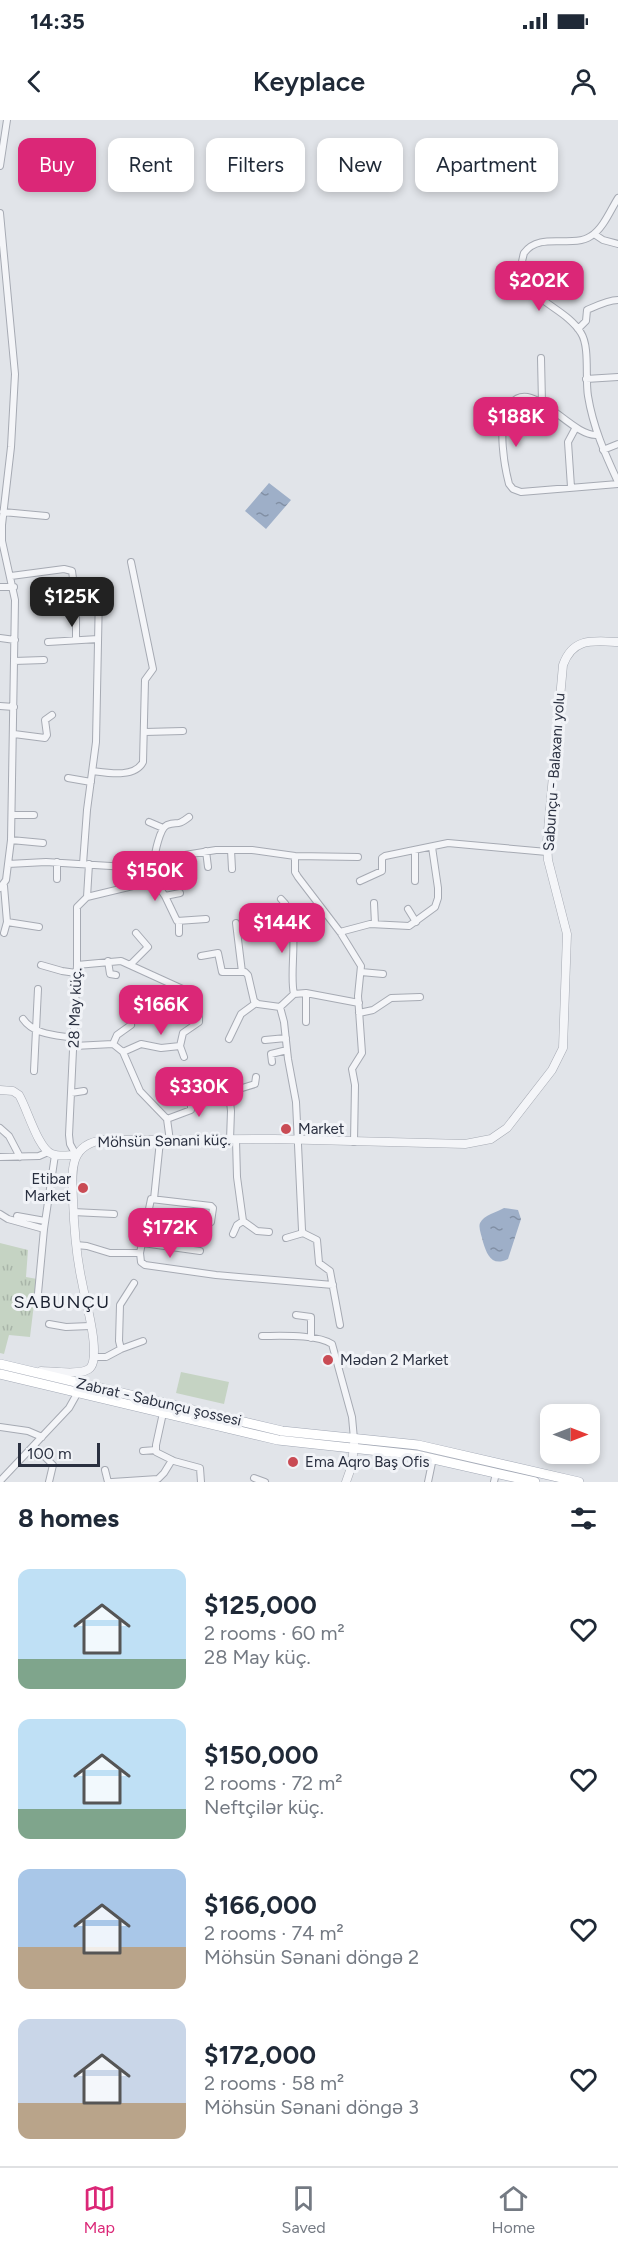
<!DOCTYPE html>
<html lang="en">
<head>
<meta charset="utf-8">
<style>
  :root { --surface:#fff; --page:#f2f2f3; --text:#1f2937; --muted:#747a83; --line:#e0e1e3; --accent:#db2777 }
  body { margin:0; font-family:Figtree,sans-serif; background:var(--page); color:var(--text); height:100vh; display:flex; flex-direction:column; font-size:22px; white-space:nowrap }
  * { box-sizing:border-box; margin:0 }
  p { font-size:20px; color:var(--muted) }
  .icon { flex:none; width:33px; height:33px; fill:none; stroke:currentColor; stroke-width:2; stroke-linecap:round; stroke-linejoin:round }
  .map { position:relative; height:1362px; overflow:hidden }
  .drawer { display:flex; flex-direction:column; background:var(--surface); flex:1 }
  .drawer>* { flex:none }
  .hud { position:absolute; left:18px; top:18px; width:582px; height:54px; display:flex; gap:12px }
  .needle { width:39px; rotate:90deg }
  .fabs { position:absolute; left:540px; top:1284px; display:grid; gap:12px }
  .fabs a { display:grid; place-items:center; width:60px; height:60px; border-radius:12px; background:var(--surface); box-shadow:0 3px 9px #0003; font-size:30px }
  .scale { position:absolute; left:18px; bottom:15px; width:82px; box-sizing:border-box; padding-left:6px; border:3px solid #2a3040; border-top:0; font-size:16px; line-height:21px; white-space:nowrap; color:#2a3040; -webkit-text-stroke:4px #f1f3f7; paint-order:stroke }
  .price { position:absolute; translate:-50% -51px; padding:0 14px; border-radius:12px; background:var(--accent); color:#fff; font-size:20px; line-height:39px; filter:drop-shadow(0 2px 3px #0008) }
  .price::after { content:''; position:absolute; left:50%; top:36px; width:18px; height:14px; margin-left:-9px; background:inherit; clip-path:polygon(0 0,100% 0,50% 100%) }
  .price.current { background:#222; color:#fff }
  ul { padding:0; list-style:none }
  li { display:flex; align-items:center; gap:18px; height:150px; padding:0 18px }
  li span { display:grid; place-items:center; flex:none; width:168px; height:120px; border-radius:12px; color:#555 }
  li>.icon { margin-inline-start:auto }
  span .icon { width:72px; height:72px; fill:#fffc; stroke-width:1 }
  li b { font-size:26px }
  h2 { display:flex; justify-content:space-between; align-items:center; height:72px; padding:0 18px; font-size:26px }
  .tag { padding:0 21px; border-radius:12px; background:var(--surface); box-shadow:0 3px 9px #0003; font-size:21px; line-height:54px }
  .tag.current { background:var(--accent); color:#fff }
  .status { display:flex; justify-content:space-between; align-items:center; height:42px; padding:0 30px; background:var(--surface); direction:ltr }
  .status svg { height:16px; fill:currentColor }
  header { display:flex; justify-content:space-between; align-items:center; height:78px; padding:0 18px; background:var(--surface); font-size:27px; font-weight:600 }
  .tab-bar { display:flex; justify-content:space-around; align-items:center; height:84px; border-top:2px solid var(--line); background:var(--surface); font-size:16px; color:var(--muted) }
  .tab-bar a { display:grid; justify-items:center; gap:3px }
  .tab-bar .current { color:var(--accent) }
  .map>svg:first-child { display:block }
</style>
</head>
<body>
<div class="status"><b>14:35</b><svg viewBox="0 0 49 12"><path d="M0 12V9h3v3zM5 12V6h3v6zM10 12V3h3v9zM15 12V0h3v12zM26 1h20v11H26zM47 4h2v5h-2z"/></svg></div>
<header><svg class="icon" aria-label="back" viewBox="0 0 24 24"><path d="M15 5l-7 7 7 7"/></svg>Keyplace<svg class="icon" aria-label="person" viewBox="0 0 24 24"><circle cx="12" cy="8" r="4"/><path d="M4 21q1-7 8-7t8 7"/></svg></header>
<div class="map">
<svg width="618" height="1362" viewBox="0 0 618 1362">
  <defs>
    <pattern id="park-tufts" width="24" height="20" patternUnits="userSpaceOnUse" patternTransform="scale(1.5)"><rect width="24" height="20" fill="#c5d3c3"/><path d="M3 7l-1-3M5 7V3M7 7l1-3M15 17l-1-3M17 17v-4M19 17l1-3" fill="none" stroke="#a9b5a9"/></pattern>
    <pattern id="water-ripples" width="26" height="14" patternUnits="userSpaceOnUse" patternTransform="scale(1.5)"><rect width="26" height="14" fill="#9eafc8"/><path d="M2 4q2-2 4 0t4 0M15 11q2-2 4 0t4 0" fill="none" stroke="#818fa4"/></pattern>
  </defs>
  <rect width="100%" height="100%" fill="#e1e4e9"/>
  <path fill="url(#park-tufts)" d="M0,1123L28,1130L26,1157L37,1159L30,1217L9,1215L4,1234L0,1233Z"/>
  <path fill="#c5d3c3" d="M181,1252L229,1262L224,1284L176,1273Z"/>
  <path fill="url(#water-ripples)" d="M269,363L291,380L266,409L245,391Z
    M504,1088L518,1090L521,1099L508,1139C492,1147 487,1135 483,1122C482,1116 478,1108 480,1103C484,1095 497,1092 504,1088Z"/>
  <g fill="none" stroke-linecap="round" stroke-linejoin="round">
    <g stroke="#a6aab3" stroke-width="8">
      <path id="minor" d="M0,46L7,0
        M618,78C611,89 603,109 591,116C572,129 540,111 524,133C510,177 563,183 581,213C590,227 585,258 588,276C593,307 605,334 618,362
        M0,93L15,254L11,327L2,405V421L15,480L11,720L6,760L0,768
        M594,114L603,120L618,124
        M578,209L586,201L587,190C596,186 608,180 618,180
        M541,238L542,283
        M586,259L618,257
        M504,296L531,305
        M597,315C569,317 528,249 507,290C498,307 504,345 509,364L513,369L521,372L618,364
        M603,330L618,324
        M571,367L568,322L575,309
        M3,392L46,396
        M11,456L64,449L72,451L76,481V520
        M0,467H14
        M0,518L15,520
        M48,522L98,519
        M14,541L44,540
        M0,586L14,587
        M145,612L183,611
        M14,614L45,618L47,615L45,600L52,595
        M93,651C108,653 135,658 143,642L145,560L153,549L131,442
        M68,658L91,662
        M12,695H34
        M149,702L163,708
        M11,720L43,723
        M231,730L232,749
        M415,730V761
        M206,731L208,747
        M295,736V752L298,757L340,812L361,846L358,876L362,933L352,949L355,965L354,1022
        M155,741C154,734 160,708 167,705C178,701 176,707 189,697
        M57,742V759
        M8,744L46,742L143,748L160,739L216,730H252L295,736L358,737
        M83,744L87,690L96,622L99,473
        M360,761L382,751V738L385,736L448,723L547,732
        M156,763L183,756
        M4,766L7,802L39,807
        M165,776L180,773
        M87,777L141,764L156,763L165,776L177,801L206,799
        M281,779C303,798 288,850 294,874
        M374,783L375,804
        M408,789L416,802
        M273,800L291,799
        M236,803L242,852
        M340,812L370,804L409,806L435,787L438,778V768L432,727
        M4,813L7,802
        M179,813V802
        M201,836L218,833L222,852H245L248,855L254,881L258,884L280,887L294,874L306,873L359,883
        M108,841L110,854L116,855
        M131,844L148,827L136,813
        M41,845L62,851L76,853
        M77,845L121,841L189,872L199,897V902L183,913L180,926L161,928L141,924L123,932L140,971L167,999L170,1021
        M361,852L383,854
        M306,873V902
        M280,887L284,902L288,939L296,982L302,1110L303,1113L317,1120L319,1143L330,1151L340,1205
        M359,893L373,890L391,878L420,877
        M23,899C34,915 56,915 74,918
        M229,919L241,894L256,883
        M265,920L286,918
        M113,924L117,915L131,905
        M74,926L113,924L123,932
        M180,926L184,937
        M272,942L271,934L287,930
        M34,951L38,869
        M71,973L84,971
        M167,999L191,990V975L206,964
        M0,1008L9,1016L20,1037
        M230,1020L231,991L229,972L255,964L256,957
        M236,1020L237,1057L243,1101L257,1111L269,1112
        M76,1035L70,1024L69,1015L77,845V787L87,777L89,744
        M0,1037L39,1036L48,1032
        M154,1079L160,1021
        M73,1092L114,1094
        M0,1094L8,1099L44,1109
        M17,1096L45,1101
        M233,1114L237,1105L243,1101
        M286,1118L303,1113
        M143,1123L200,1131
        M76,1125L87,1126L110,1133H140L141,1142L145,1145L216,1155L333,1165
        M140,1133L151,1079L211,1086L213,1088L211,1102
        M37,1184L44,1109L55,1035
        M296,1195L311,1197V1218
        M49,1204L66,1207L90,1206
        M262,1216C281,1216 317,1214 332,1224L352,1297L354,1319
        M121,1229L143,1221
        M94,1237H106L121,1229L119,1221L120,1185L134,1163
        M163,1293L156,1325V1332L174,1341L200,1348L201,1362
        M0,1307L28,1311L42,1317
        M34,1326L53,1345L49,1362
        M143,1331L156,1330
        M105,1350L108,1362
        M254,1358L265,1362
        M0,1361L69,1288L78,1272
        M112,1362L158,1359L164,1353L172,1340
        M428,1362L433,1338
        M494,1362L496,1353"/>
    </g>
    <g stroke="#a6aab3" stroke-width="9">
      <path id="tertiary" d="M0,970L13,971L19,975C27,988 38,1029 52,1034C59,1037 69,1035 76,1035
        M41,1251C51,1251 83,1256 90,1248C94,1244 94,1236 94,1230C94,1208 86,1184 82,1162C76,1135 74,1108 73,1080C72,1052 68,1024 104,1020L275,1019L465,1024L491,1019L507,1008L552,950L563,928L567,814L548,740L547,722L563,545C573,517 593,521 618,522
        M346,1362L352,1345L354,1324"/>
    </g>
    <g stroke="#a1a7b4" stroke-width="10">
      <path id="primary" d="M0,1244L282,1311L418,1325L579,1362
        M0,1254L278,1320L416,1335L535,1362"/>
    </g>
    <use href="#minor" stroke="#f4f5f8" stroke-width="6"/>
    <use href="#tertiary" stroke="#f4f5f8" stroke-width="8"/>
    <use href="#primary" stroke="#fff" stroke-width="9"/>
  </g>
  <g fill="#c94b54" stroke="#f1f3f7" stroke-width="2">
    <circle cx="286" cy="1009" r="6"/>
    <circle cx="83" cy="1068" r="6"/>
    <circle cx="328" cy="1240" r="6"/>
    <circle cx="293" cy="1342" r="6"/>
  </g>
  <g text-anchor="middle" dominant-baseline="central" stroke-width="6" stroke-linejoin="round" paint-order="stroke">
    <g font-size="15" fill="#2a3040" stroke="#f1f3f7">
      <text transform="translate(554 652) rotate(-86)">Sabunçu - Balaxanı yolu</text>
      <text transform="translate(75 888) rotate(-88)">28 May küç.</text>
      <text transform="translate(164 1021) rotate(-1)">Möhsün Sənani küç.</text>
      <text transform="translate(159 1282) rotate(13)">Zabrat - Sabunçu şossesi</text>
    </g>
    <g font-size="15" fill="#2a3040" stroke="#f1f3f7" text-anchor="start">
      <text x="298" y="1009">Market</text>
      <text x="71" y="1059" text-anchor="end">Etibar<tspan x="71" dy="17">Market</tspan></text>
      <text x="340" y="1240">Mədən 2 Market</text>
      <text x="305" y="1342">Ema Aqro Baş Ofis</text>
    </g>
    <g font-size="18" letter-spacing="1.5" fill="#1c2231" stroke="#f1f3f7">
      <text x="62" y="1182">SABUNÇU</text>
    </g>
  </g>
</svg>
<div class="fabs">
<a><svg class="needle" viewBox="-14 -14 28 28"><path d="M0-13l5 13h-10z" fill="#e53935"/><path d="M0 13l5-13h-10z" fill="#747a83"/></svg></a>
</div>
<div class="scale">100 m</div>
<b class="price" style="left:539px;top:192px">$202K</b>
<b class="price" style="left:516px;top:328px">$188K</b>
<b class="price current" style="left:72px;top:508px">$125K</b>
<b class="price" style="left:155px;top:782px">$150K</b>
<b class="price" style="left:282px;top:834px">$144K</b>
<b class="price" style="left:161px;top:916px">$166K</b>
<b class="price" style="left:199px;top:998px">$330K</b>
<b class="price" style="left:170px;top:1139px">$172K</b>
<div class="hud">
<a class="tag current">Buy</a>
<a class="tag">Rent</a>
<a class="tag">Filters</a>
<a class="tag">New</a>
<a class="tag">Apartment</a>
</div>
</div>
<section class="drawer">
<h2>8 homes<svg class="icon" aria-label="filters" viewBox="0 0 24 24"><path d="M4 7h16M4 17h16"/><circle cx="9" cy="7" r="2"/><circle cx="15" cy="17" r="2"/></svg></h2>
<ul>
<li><span style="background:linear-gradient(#bfe0f5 75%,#7fa58c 0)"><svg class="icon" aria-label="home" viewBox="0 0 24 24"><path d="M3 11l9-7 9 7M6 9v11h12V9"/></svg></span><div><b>$125,000</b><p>2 rooms · 60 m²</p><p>28 May küç.</p></div><svg class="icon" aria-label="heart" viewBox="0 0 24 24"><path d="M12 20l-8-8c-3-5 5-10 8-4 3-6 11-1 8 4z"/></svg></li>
<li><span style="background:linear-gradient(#bfe0f5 75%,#7fa58c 0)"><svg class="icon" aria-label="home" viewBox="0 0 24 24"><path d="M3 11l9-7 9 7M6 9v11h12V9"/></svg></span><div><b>$150,000</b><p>2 rooms · 72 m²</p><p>Neftçilər küç.</p></div><svg class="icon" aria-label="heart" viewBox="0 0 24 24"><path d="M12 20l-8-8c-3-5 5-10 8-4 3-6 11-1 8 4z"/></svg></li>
<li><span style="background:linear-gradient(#a9c7e8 65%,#b9a48a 0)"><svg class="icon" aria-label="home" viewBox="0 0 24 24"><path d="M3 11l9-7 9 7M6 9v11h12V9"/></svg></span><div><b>$166,000</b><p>2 rooms · 74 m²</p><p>Möhsün Sənani döngə 2</p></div><svg class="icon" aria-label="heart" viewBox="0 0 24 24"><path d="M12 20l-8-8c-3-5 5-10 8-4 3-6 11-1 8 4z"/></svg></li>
<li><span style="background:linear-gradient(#c9d6e8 70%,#b9a48a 0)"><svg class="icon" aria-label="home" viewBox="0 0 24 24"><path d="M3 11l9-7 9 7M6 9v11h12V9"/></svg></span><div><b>$172,000</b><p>2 rooms · 58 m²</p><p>Möhsün Sənani döngə 3</p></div><svg class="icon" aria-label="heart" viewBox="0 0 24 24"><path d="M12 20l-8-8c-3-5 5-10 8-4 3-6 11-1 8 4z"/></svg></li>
</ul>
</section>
<nav class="tab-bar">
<a class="current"><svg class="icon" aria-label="map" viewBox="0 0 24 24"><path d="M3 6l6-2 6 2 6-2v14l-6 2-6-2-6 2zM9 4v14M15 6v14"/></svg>Map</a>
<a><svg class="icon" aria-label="saved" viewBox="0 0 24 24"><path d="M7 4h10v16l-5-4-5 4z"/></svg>Saved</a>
<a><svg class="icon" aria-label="home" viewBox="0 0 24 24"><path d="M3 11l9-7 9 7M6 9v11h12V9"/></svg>Home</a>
</nav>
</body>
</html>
